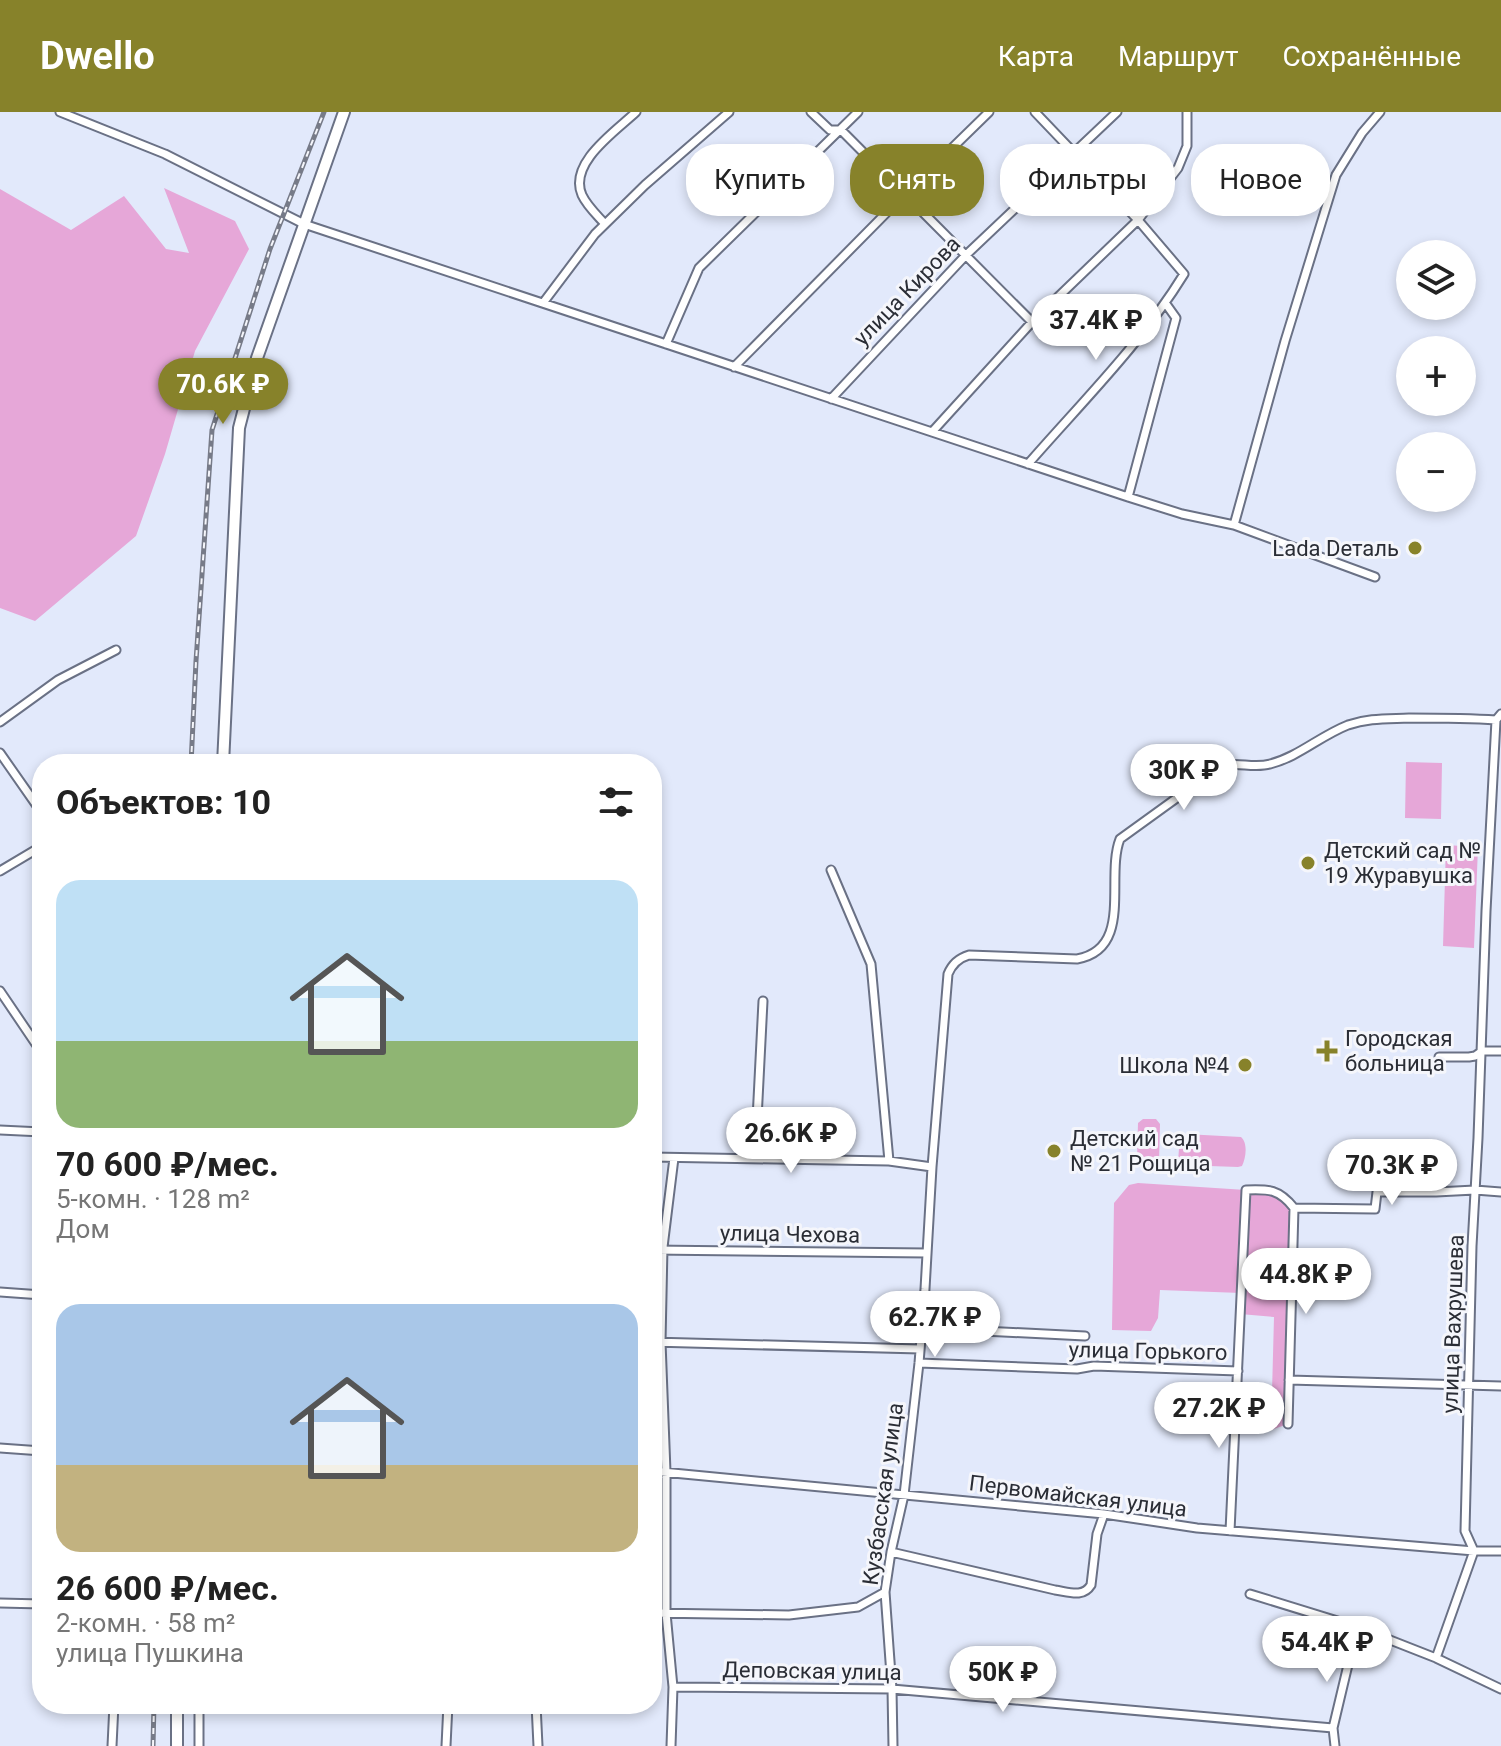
<!DOCTYPE html>
<html lang="ru">
<head>
<meta charset="utf-8">
<style>
  :root { --surface:#fff; --page:#f2f2f2; --text:#222; --muted:#767676; --accent:#87822a }
  body { margin:0; font-family:Roboto,sans-serif; background:var(--page); color:var(--text); height:100vh; display:flex; flex-direction:column; font-size:30px; white-space:nowrap }
  * { box-sizing:border-box; margin:0 }
  p { font-size:26px; color:var(--muted) }
  .icon { flex:none; width:44px; height:44px; fill:none; stroke:currentColor; stroke-width:2; stroke-linecap:round; stroke-linejoin:round }
  .map { position:relative; flex:1; overflow:hidden }
  .panel { position:absolute; left:32px; top:642px; width:630px; height:960px; display:flex; flex-direction:column; background:var(--surface); border-radius:32px; box-shadow:0 4px 12px #0003 }
  .panel>* { flex:none }
  .guide { position:absolute; left:686px; top:32px; width:694px; height:72px; display:flex; gap:16px }
  .buttons { position:absolute; left:1396px; top:128px; display:grid; gap:16px }
  .buttons a { display:grid; place-items:center; width:80px; height:80px; border-radius:50%; background:var(--surface); box-shadow:0 4px 12px #0003; font-size:40px }
  .price { position:absolute; translate:-50% -68px; padding:0 18px; border-radius:28px; background:#fff; color:#222; font-size:26px; line-height:52px; filter:drop-shadow(0 2px 4px #0008) }
  .price::after { content:''; position:absolute; left:50%; top:48px; width:24px; height:18px; margin-left:-12px; background:inherit; clip-path:polygon(0 0,100% 0,50% 100%) }
  .price.active { background:var(--accent); color:#fff }
  ul { padding:0; list-style:none }
  li { display:grid; align-content:center; gap:16px; height:424px; padding:0 24px }
  li span { display:grid; place-items:center; height:248px; border-radius:24px; color:#555 }
  li>.icon { margin-inline-start:auto }
  span .icon { width:144px; height:144px; fill:#fffc; stroke-width:1 }
  li b { font-size:34px }
  h2 { display:flex; justify-content:space-between; align-items:center; height:96px; padding:0 24px; font-size:34px }
  .tag { padding:0 28px; border-radius:32px; background:var(--surface); box-shadow:0 4px 12px #0003; font-size:28px; line-height:72px }
  .tag.active { background:var(--accent); color:#fff }
  header { display:flex; align-items:center; gap:48px; box-sizing:border-box; height:112px; padding:0 40px; background:var(--accent); color:#fff }
  header strong { font-size:38px }
  nav { display:flex; gap:44px; margin-inline-start:auto; font-size:28px }
  .map>svg:first-child { display:block }
</style>
</head>
<body>
<header>
<strong>Dwello</strong>
<nav><a>Карта</a><a>Маршрут</a><a>Сохранённые</a></nav>
</header>
<div class="map">
<svg width="1501" height="1634" viewBox="0 0 1501 1634">
  <rect width="100%" height="100%" fill="#e2e9fb"/>
  <path fill="#e6a7d8" d="M164,76L235,109L249,137L195,239L165,342L136,424L35,509L0,496V77L71,118L124,84L166,137L189,141Z
    M1406,650L1442,651L1441,707L1405,706Z
    M1446,733L1478,735L1474,836L1443,834Z
    M1143,1007H1156L1160,1012L1159,1050L1154,1053H1141L1137,1048L1138,1011Z
    M1185,1022L1241,1025C1248,1031 1246,1046 1242,1054L1238,1055L1181,1053L1178,1050L1180,1023Z
    M1138,1071L1246,1078L1270,1077L1294,1096L1288,1312L1271,1318L1274,1205L1240,1202L1241,1181L1160,1178L1158,1206L1151,1219L1112,1218L1114,1091L1129,1073Z"/>
  <g fill="none" stroke-linecap="round" stroke-linejoin="round">
    <g stroke="#6a7185" stroke-width="11">
      <path id="street" d="M60,0L165,42L304,112L1128,385L1182,402L1234,413L1285,229L1336,63L1362,21L1380,0
        M811,0L830,18H841L1032,210
        M605,112C597,103 587,94 582,83C568,51 616,19 636,0
        M543,191L595,122L645,73L729,0
        M666,232L699,156L858,0
        M734,255L904,83L989,0
        M831,287L966,143L1117,0
        M932,320L1032,210L1138,108L1178,56L1187,34V0
        M1028,352C1081,291 1141,232 1184,162L1138,108L1035,0
        M1128,385L1176,206L1166,192
        M1234,413L1375,465
        M0,610L58,568L116,538
        M0,641L42,701
        M831,758L871,852L889,1049
        M0,759L42,734
        M0,879L42,941
        M1439,945H1469L1475,944L1482,939H1501
        M0,1018L42,1020
        M652,1045L889,1049L932,1055
        M755,1047L763,889
        M1294,1096L1375,1097L1377,1080H1436L1475,1078L1501,1080
        M652,1138L927,1141
        M0,1180L42,1183
        M922,1216L1085,1224
        M652,1230L920,1237
        M919,1251L1077,1257L1094,1254L1238,1259
        M1289,1268L1501,1274
        M1288,1312L1294,1096
        M0,1336L42,1339
        M652,1359L1104,1402L1197,1416L1474,1439H1501
        M1230,1419L1246,1078C1269,1077 1279,1077 1294,1096
        M891,1440L1055,1478C1069,1480 1083,1486 1091,1473L1097,1422L1104,1402
        M1250,1482L1357,1515L1436,1546L1474,1439L1465,1419L1472,1134L1478,1026L1486,799L1496,608L1501,602
        M0,1491L42,1492
        M652,1501L789,1503L858,1495L885,1480
        M1436,1546L1501,1577
        M673,1575L892,1577L1333,1616
        M199,1592V1634
        M536,1592L538,1634
        M112,1634L114,1592
        M446,1634L448,1592
        M671,1634L673,1575L666,1501V1360L661,1230L663,1135L674,1046
        M893,1634L892,1577L885,1480L891,1440L904,1383L919,1251L925,1177L932,1055L948,862C952,852 959,846 969,843L1077,847C1134,837 1105,765 1120,727L1221,654C1237,649 1253,657 1270,652C1298,645 1320,624 1348,613C1368,606 1387,607 1409,606C1438,606 1467,606 1496,608
        M1335,1634L1333,1616L1357,1515"/>
    </g>
    <g stroke="#6a7185" stroke-width="14">
      <path id="secondary" d="M223,652L239,316L257,246L344,0
        M177,1634V1592"/>
    </g>
    <use href="#street" stroke="#fff" stroke-width="7"/>
    <use href="#secondary" stroke="#fff" stroke-width="10"/>
    <g stroke="#777b88" stroke-width="5">
      <path id="rail" d="M191,652L196,549L212,318L270,137L324,0
        M153,1634L154,1592"/>
    </g>
    <use href="#rail" stroke="#f5f6fb" stroke-width="2" stroke-dasharray="6" stroke-linecap="butt"/>
  </g>
  <g fill="#87822a" stroke="#f5f6fb" stroke-width="3">
    <circle cx="1415" cy="436" r="8"/>
    <circle cx="1308" cy="751" r="8"/>
    <path d="M1323 927h8v8h8v8h-8v8h-8v-8h-8v-8h8z"/>
    <circle cx="1245" cy="953" r="8"/>
    <circle cx="1054" cy="1039" r="8"/>
  </g>
  <g text-anchor="middle" dominant-baseline="central" stroke-width="6" stroke-linejoin="round" paint-order="stroke">
    <g font-size="22" fill="#2a2d35" stroke="#f5f6fb">
      <text transform="translate(907 179) rotate(-46)">улица Кирова</text>
      <text transform="translate(790 1122) rotate(1)">улица Чехова</text>
      <text transform="translate(1453 1212) rotate(-88)">улица Вахрушева</text>
      <text transform="translate(1148 1239) rotate(1)">улица Горького</text>
      <text transform="translate(883 1382) rotate(-82)">Кузбасская улица</text>
      <text transform="translate(1078 1384) rotate(7)">Первомайская улица</text>
      <text transform="translate(812 1559) rotate(1)">Деповская улица</text>
    </g>
    <g font-size="22" fill="#2a2d35" stroke="#f5f6fb" text-anchor="start">
      <text x="1399" y="436" text-anchor="end">Lada Dеталь</text>
      <text x="1324" y="738">Детский сад №<tspan x="1324" dy="25">19 Журавушка</tspan></text>
      <text x="1345" y="926">Городская<tspan x="1345" dy="25">больница</tspan></text>
      <text x="1229" y="953" text-anchor="end">Школа №4</text>
      <text x="1070" y="1026">Детский сад<tspan x="1070" dy="25">№ 21 Рощица</tspan></text>
    </g>
  </g>
</svg>
<div class="buttons">
<a><svg class="icon" aria-label="layers" viewBox="0 0 24 24"><path d="M12 4l9 5-9 5-9-5zM3 14l9 5 9-5"/></svg></a>
<a>+</a>
<a>−</a>
</div>
<b class="price" style="left:1096px;top:250px">37.4K ₽</b>
<b class="price active" style="left:223px;top:314px">70.6K ₽</b>
<b class="price" style="left:1184px;top:700px">30K ₽</b>
<b class="price" style="left:791px;top:1063px">26.6K ₽</b>
<b class="price" style="left:1392px;top:1095px">70.3K ₽</b>
<b class="price" style="left:1306px;top:1204px">44.8K ₽</b>
<b class="price" style="left:935px;top:1247px">62.7K ₽</b>
<b class="price" style="left:1219px;top:1338px">27.2K ₽</b>
<b class="price" style="left:1327px;top:1572px">54.4K ₽</b>
<b class="price" style="left:1003px;top:1602px">50K ₽</b>
<div class="guide">
<a class="tag">Купить</a>
<a class="tag active">Снять</a>
<a class="tag">Фильтры</a>
<a class="tag">Новое</a>
</div>
<section class="panel">
<h2>Объектов: 10<svg class="icon" aria-label="filters" viewBox="0 0 24 24"><path d="M4 7h16M4 17h16"/><circle cx="9" cy="7" r="2"/><circle cx="15" cy="17" r="2"/></svg></h2>
<ul>
<li><span style="background:linear-gradient(#bfe0f5 65%,#8fb573 0)"><svg class="icon" aria-label="home" viewBox="0 0 24 24"><path d="M3 11l9-7 9 7M6 9v11h12V9"/></svg></span><div><b>70 600 ₽/мес.</b><p>5-комн. · 128 m²</p><p>Дом</p></div></li>
<li><span style="background:linear-gradient(#a9c7e8 65%,#c2b280 0)"><svg class="icon" aria-label="home" viewBox="0 0 24 24"><path d="M3 11l9-7 9 7M6 9v11h12V9"/></svg></span><div><b>26 600 ₽/мес.</b><p>2-комн. · 58 m²</p><p>улица Пушкина</p></div></li>
</ul>
</section>
</div>
</body>
</html>
